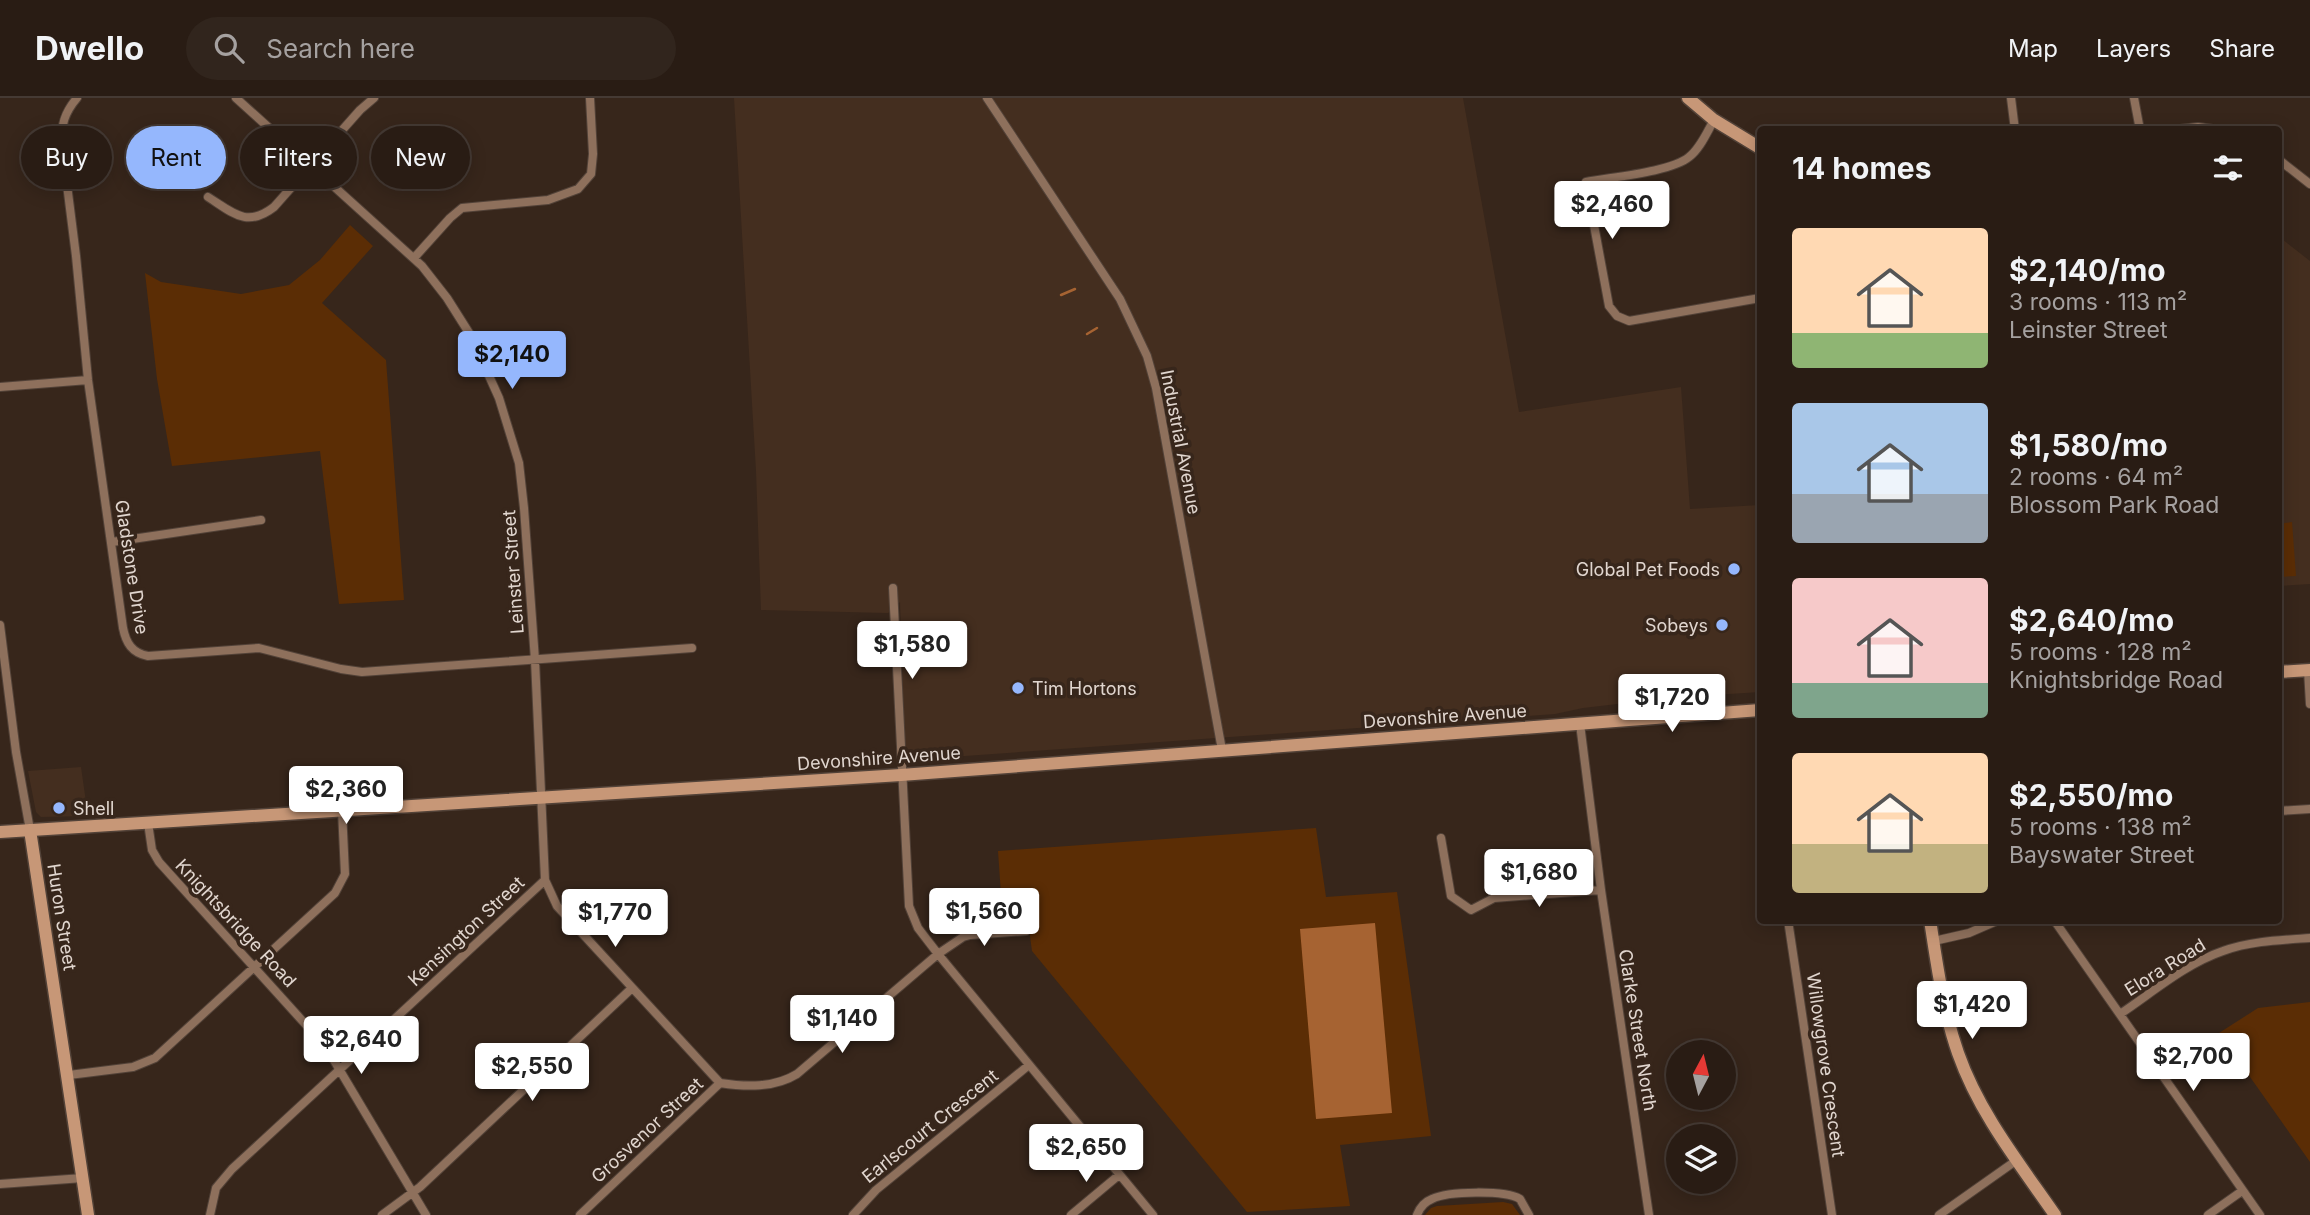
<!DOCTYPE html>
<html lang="en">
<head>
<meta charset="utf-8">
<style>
  :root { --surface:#291c14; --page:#31251d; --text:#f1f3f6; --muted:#a5a1a0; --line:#453a34; --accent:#95b7fd }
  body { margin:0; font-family:Inter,sans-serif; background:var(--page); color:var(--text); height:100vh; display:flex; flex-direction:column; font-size:26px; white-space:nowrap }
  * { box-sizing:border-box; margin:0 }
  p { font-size:23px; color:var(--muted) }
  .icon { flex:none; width:38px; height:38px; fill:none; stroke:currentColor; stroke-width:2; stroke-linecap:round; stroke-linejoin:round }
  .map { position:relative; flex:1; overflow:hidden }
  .side { position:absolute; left:1757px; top:28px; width:525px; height:798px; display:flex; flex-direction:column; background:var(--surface); border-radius:7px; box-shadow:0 4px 18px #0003,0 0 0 2px var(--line) }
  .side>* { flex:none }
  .guide { position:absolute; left:21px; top:28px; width:665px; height:63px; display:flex; gap:14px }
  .needle { width:46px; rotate:7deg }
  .controls { position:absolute; left:1666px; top:942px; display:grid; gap:14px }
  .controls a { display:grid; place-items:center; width:70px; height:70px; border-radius:50%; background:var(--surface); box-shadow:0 4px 18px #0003,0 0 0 2px var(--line); font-size:35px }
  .price { position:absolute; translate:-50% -60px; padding:0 16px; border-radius:7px; background:#fff; color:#222; font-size:23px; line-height:46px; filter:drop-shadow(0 2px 4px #0008) }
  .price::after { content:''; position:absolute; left:50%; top:42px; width:21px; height:16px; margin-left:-10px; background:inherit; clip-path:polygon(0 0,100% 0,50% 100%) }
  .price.on { background:var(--accent); color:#111 }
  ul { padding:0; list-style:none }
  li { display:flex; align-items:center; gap:21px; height:175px; padding:0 35px }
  li span { display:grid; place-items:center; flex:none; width:196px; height:140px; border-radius:7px; color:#555 }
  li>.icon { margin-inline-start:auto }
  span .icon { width:84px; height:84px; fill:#fffc; stroke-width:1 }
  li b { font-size:30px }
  h2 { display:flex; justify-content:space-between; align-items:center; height:84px; padding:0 35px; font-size:30px }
  .pill { padding:0 24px; border-radius:32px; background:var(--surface); box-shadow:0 4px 18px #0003,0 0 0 2px var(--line); font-size:24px; line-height:63px }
  .pill.on { background:var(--accent); color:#111 }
  header { display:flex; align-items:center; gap:42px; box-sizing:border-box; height:98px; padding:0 35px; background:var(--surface); border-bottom:2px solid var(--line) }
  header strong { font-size:33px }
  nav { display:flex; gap:38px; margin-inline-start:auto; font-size:24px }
  .search { width:490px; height:63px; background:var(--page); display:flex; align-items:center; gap:18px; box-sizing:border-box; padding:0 24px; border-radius:38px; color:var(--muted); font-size:26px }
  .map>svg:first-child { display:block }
</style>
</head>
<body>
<header>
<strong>Dwello</strong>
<div class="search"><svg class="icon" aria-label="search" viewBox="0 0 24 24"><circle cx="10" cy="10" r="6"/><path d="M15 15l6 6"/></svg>Search here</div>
<nav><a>Map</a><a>Layers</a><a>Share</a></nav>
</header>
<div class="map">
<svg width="2310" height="1117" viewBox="0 0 2310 1117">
  <rect width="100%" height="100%" fill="#37261b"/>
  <path fill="#442e1f" d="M734,0H1463L1519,314L1681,289L1690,411L1760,407V594L1668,600L1583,610L1555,616L908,662L905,653L900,504L888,515L761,512L756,373Z
    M2278,138L2310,163V486L2279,488Z
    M81,669L88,718L41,719L36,714L28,673Z"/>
  <path fill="#5b2d05" d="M350,127L373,148L322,205L386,262L404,502L339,506L320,353L172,368L157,281L145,175L161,184L241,196L289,187L320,162Z
    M2292,424L2296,478L2279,479V426Z
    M1316,730L1326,799L1397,794L1431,1038L1340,1047L1350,1108L1247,1114L1032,853L1028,824L1003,825L998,753Z
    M2310,904V1064L2219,935L2258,910Z
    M1503,1104L1512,1106L1520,1117H1425L1431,1110L1437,1108Z"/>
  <path fill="#a66332" d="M1375,825L1392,1015L1316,1021L1300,831Z"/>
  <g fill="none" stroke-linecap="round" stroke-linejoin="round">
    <path stroke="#a66332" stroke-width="2.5" d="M1061,197L1075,191
      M1087,236L1097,230"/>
    <g stroke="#524238" stroke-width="10">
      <path id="minor" d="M77,0C65,14 60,28 62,47L76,158L88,282L123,530C126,545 132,555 148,558L259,550L341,571L362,574L692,550
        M236,0L422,168L447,200L471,238L499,300L519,365L524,410L535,562L545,782L557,808L720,985
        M987,0L1120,201L1147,258L1156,290L1222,652
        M2011,0L2015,32
        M2134,0L2140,32
        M1714,22C1707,34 1700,51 1689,59C1671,74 1611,79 1586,84L1609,208L1617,218L1629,223L1760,200
        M2171,32L2198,29L2220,32
        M2278,61L2310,86
        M208,99C233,115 247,130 274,109L360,12L374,0
        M414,160L450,120L462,110L548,102L578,91L591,76L593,56L590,0
        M0,289L88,282
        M112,444L261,422
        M893,490L909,808L918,830L938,856L1153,1117
        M0,527L16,654L30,732
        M2308,572L2310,606
        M1580,626L1601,792L1649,1117
        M2278,713L2310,711
        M148,725L152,752L159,764L326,949L426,1117
        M1441,740L1451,798L1471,812L1494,800L1601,792
        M1788,822L1832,1117
        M2054,822L2260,1117
        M1934,843L1969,835L1999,822
        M2120,916C2153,894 2185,866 2223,853C2250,843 2281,842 2310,840
        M69,977L133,969L155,960L335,795L345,776L342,712
        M720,985C746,989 774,990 797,976L938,856L963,839L970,837L1026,833
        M0,1086L83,1080
        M210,1117L216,1090L232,1071L545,782
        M382,1117L420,1089L631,891
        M580,1117L720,985
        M853,1117L876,1092L1029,967
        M1071,1117L1119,1077
        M1417,1117C1420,1109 1424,1104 1432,1101C1448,1093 1505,1092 1520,1101L1529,1117
        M1939,1117L2017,1062
        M2208,1117L2242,1093"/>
    </g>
    <g stroke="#524238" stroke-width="15">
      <path id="secondary" d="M1688,0L1714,22L1760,50
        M2278,574L2310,572
        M30,732L88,1117
        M0,734L901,677L1760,612
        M1930,822C1937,867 1943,912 1958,955C1979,1015 2019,1065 2055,1117"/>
    </g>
    <use href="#minor" stroke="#8e705c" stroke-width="8"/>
    <use href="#secondary" stroke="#c79777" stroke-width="12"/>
  </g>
  <g fill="#95b7fd" stroke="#37261b" stroke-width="2.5">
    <circle cx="1734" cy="471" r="7"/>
    <circle cx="1722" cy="527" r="7"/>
    <circle cx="1018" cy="590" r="7"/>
    <circle cx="59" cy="710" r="7"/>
  </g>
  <g text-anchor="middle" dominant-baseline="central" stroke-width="7" stroke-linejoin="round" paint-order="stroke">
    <g font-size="18" fill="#e1d6cf" stroke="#37261b">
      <text transform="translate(1181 344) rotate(79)">Industrial Avenue</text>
      <text transform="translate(132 469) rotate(81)">Gladstone Drive</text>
      <text transform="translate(513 474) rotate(-94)">Leinster Street</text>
      <text transform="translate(1445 618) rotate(-4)">Devonshire Avenue</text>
      <text transform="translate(879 660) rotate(-4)">Devonshire Avenue</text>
      <text transform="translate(62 819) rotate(81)">Huron Street</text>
      <text transform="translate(236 825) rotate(47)">Knightsbridge Road</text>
      <text transform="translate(466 833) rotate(-43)">Kensington Street</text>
      <text transform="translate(2165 869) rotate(-32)">Elora Road</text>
      <text transform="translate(1638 932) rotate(81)">Clarke Street North</text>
      <text transform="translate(1826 967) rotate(82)">Willowgrove Crescent</text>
      <text transform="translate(930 1028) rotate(-39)">Earlscourt Crescent</text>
      <text transform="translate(647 1032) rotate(-43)">Grosvenor Street</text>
    </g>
    <g font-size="18" fill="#e1d6cf" stroke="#37261b" text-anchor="end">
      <text x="1720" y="471">Global Pet Foods</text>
      <text x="1708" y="527">Sobeys</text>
      <text x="1032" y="590" text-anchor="start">Tim Hortons</text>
      <text x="73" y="710" text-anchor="start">Shell</text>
    </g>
  </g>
</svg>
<div class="controls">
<a><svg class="needle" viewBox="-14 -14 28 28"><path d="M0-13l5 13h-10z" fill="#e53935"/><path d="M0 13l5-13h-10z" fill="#a5a1a0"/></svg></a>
<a><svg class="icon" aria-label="layers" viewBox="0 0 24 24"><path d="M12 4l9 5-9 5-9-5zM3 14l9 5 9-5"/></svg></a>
</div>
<b class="price" style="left:1612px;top:143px">$2,460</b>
<b class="price on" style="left:512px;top:293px">$2,140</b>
<b class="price" style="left:912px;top:583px">$1,580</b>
<b class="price" style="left:1672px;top:636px">$1,720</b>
<b class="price" style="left:346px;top:728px">$2,360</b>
<b class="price" style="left:1539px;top:811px">$1,680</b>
<b class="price" style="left:984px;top:850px">$1,560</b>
<b class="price" style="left:615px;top:851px">$1,770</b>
<b class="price" style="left:1972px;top:943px">$1,420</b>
<b class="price" style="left:842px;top:957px">$1,140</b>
<b class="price" style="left:361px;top:978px">$2,640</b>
<b class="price" style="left:2193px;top:995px">$2,700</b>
<b class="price" style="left:532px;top:1005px">$2,550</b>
<b class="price" style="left:1086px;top:1086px">$2,650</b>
<div class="guide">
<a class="pill">Buy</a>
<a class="pill on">Rent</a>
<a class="pill">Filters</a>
<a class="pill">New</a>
</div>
<section class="side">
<h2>14 homes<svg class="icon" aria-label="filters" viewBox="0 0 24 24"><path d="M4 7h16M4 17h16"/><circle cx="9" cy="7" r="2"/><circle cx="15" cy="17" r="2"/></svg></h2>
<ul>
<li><span style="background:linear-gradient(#ffd9b3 75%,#8fb573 0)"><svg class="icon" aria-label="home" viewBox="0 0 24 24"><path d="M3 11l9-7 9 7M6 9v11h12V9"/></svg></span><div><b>$2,140/mo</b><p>3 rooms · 113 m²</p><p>Leinster Street</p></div></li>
<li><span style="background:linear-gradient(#a9c7e8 65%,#9aa5b1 0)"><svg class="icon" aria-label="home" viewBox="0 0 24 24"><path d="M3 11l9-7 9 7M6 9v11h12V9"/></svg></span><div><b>$1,580/mo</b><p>2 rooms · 64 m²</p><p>Blossom Park Road</p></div></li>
<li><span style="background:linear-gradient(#f6c9c9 75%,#7fa58c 0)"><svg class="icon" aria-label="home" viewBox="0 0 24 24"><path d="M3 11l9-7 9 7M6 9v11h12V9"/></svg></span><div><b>$2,640/mo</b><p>5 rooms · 128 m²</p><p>Knightsbridge Road</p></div></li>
<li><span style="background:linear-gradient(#ffd9b3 65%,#c2b280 0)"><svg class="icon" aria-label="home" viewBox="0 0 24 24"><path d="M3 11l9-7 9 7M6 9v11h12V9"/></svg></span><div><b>$2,550/mo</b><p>5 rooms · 138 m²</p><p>Bayswater Street</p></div></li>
</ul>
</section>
</div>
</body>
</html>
